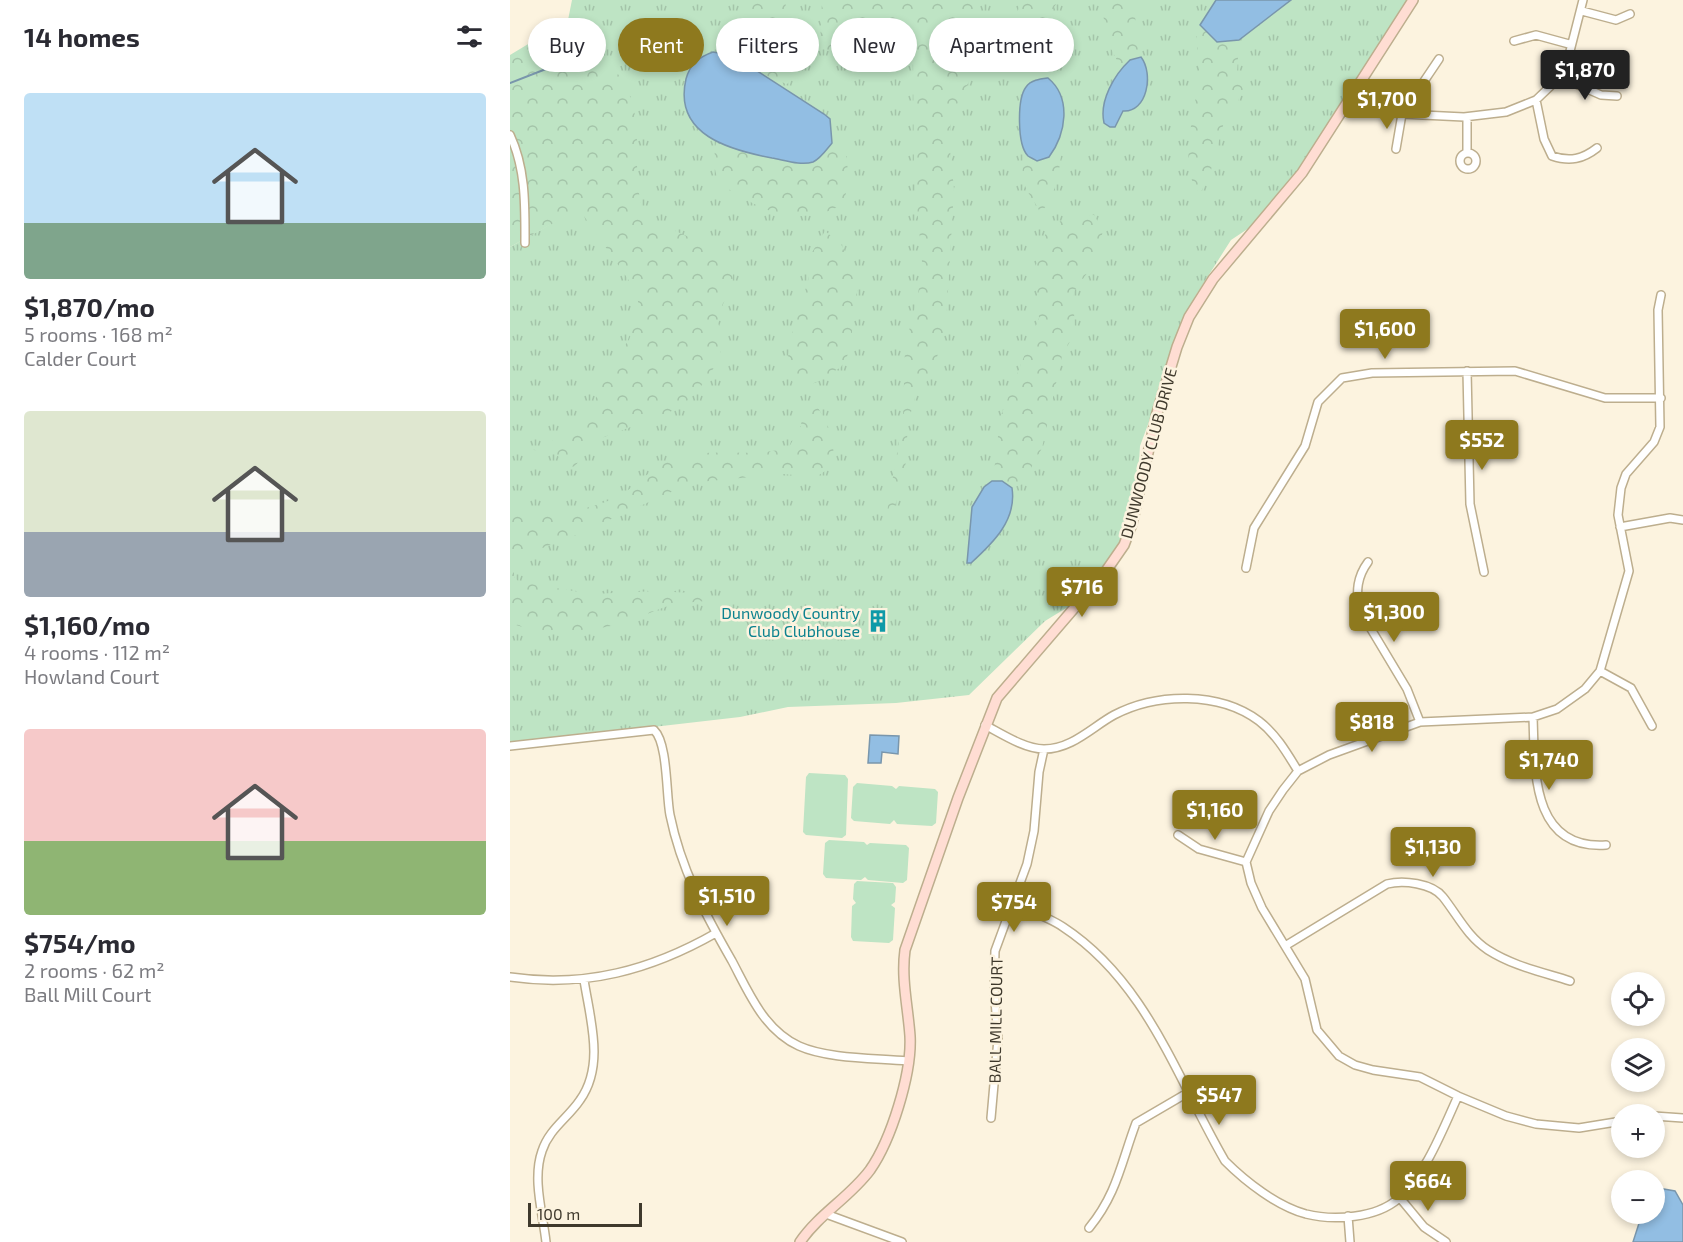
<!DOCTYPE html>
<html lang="en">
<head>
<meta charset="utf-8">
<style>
  :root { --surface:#fff; --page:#f7f7f7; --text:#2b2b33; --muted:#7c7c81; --accent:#8e791e }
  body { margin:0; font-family:"Exo 2",sans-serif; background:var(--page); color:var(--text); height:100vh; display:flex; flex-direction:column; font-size:22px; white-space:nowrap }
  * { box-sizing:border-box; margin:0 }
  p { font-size:20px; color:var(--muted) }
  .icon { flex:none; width:33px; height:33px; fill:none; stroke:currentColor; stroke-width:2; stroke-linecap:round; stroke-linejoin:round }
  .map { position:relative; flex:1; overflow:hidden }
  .panel { display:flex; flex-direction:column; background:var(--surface); width:510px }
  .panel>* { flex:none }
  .top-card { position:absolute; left:18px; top:18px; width:570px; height:54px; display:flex; gap:12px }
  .tools { position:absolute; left:1101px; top:972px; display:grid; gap:12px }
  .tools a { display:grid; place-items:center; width:54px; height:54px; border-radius:50%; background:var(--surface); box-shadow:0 3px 9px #0003; font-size:30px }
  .scale { position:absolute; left:18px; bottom:15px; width:114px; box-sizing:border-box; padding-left:6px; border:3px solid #3f392c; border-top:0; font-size:16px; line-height:21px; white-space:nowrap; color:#3f392c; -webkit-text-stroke:4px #fcf3df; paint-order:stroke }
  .price { position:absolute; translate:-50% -51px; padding:0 14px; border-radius:6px; background:var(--accent); color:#fff; font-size:20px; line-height:39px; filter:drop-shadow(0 2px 3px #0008) }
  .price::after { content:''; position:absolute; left:50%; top:36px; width:18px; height:14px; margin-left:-9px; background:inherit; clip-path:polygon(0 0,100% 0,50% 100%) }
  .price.on { background:#222; color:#fff }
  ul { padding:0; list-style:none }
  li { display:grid; align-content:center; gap:12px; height:318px; padding:0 24px }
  li span { display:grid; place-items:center; height:186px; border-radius:6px; color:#555 }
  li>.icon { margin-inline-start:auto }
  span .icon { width:108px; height:108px; fill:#fffc; stroke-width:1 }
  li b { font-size:26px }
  h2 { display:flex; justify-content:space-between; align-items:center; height:72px; padding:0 24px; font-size:26px }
  .chip { padding:0 21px; border-radius:27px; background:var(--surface); box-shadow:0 3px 9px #0003; font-size:21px; line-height:54px }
  .chip.on { background:var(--accent); color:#fff }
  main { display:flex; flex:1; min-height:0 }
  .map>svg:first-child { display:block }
</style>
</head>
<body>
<main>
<section class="panel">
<h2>14 homes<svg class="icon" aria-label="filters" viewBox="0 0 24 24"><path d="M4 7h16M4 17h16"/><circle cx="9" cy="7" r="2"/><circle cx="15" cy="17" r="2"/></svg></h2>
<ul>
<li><span style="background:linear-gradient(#bfe0f5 70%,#7fa58c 0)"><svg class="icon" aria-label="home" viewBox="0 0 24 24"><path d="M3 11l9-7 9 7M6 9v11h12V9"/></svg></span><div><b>$1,870/mo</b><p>5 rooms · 168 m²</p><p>Calder Court</p></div></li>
<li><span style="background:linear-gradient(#dfe7d0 65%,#9aa5b1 0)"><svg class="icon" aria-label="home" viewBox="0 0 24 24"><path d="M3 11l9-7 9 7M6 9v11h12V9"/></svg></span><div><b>$1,160/mo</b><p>4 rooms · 112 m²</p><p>Howland Court</p></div></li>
<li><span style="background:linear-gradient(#f6c9c9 60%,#8fb573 0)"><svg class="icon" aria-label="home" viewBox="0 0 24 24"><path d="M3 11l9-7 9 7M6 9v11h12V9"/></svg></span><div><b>$754/mo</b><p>2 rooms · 62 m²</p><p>Ball Mill Court</p></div></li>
</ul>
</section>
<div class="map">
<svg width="1173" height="1242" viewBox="0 0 1173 1242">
  <defs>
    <pattern id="grass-tufts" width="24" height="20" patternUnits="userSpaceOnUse" patternTransform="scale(1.5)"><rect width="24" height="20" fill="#bee4c4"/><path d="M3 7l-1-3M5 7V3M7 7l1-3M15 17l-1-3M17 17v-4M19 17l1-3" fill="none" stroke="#a4c4a9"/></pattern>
    <pattern id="forest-crowns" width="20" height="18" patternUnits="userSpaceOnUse" patternTransform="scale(1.5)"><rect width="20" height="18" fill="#bee4c4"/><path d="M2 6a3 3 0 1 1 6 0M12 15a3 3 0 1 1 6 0" fill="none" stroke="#a4c4a9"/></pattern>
  </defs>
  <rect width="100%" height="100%" fill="#fcf3df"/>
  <path fill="url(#grass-tufts)" d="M62,0H900L766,210L721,240L686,295L630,446L625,531L576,596L535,621L459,695L386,703L278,707L230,717L4,743L0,742V247L69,208L58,20Z"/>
  <path fill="url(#forest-crowns)" d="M229,0H275L281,47L282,79L277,84L263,79L233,62C238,36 240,24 229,0Z
    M312,0H467L463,12L466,68L441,116L439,141L444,189L436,325L422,375L406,394L398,423L395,472L382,516L377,512L393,418L395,347L408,295L412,262L404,174L403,56L395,40L374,39L354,49L323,54L310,45Z
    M510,0H548L532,31L519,68L506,66L503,37Z
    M586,0H628L625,16L630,58L620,60L611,68L597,41L593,13Z
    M58,20L61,69L103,66C109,76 117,87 121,99C134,138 119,178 136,218L188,241L208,253L223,273L222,287L213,304L208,322L212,338L210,359L189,389L174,404L158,413L86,440L65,466L55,469L53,461L43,451L23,450L68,429L81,411L97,367L119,340L129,311L127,292L69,209L0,247V55Z
    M690,25L707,42L729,40L727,74L733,89L724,110L714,122L701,170L690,194C664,165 690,102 689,66C689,52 683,38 690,25Z
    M206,143L246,155L287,162H303L322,143L334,147C339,168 340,183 333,204C300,224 263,217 232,197C225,193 217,189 212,184C202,174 204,156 206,143Z
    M547,147L551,152C550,171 545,199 530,213C527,204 522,200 518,192C510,179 513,163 514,149L518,156L539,157Z
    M584,215L593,230L587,259L563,293L565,332L552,356L532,448L512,484L502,488L492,481H483L490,418L529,318L525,268L537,229L558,217Z
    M315,231L331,244L349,284L342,312V347L331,367L307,382L288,389L277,374L278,357L285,319L298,282L301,254Z
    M304,400L324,438L323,456L315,471L306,477L273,474L199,481L170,488L57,539L16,554L4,566V577L9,582L82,594L146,591L199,594L197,601C187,602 175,602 165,604C146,609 128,619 109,624C81,632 27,634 0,623V511L3,513C40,513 80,513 112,494C132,482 145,463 169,457C206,447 243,459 279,447L291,426L293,404Z"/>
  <path fill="#bee4c4" d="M299,773L335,775L338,779L336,835L332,838L296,835L293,832L296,777Z
    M347,783L382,786L386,789L389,786L425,789L428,792L426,823L422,826L387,824L384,820L380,824L344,821L341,818L343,787Z
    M319,840L354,842L357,845L360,843L396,845L399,848L397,880L393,883L358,880L355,877L351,880L316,878L313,874L315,843Z
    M347,881L383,883L386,887L385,902L381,905L385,908L383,940L379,943L343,941L341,937L342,906L346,903L343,899L344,884Z"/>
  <path fill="#92bee3" stroke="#7996ac" stroke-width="1.5" d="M706,0H781L729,40L707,42L690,25Z
    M203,52L224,56L314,114L320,119L322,143C317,149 310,159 303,162C291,166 274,160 262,158C220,150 163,135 176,79C180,64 189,57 203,52Z
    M631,57C644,74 637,113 613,111L605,127H600L594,123C589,101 604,75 620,60Z
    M538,78C562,98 556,134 539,157L527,161C524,159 521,158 518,156C507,145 507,99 516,87C521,80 530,79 538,78Z
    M482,481H492L502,488C507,520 483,543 461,563H457L462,507L474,487Z
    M360,735L389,736L388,754L372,752L371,763H358Z
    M1148,1188L1165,1191L1173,1205V1242H1123L1132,1214H1144L1145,1193Z"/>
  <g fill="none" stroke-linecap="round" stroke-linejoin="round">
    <path stroke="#7996ac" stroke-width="2" d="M0,83L36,69"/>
    <g stroke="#bdae8e" stroke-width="10">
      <path id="street" d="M1072,11L1106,20L1120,14
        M1004,41L1026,35L1059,44
        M1050,77L1091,95L1107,96
        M846,92L892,114L954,117L996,112L1026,100L1050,77L1058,59L1073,0
        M1026,100L1034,139L1042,156C1060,162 1073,159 1087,148
        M957,117V152
        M0,135C16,169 15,206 15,243
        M886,149L892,114L929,59
        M950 161a8 8 0 1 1 16 0a8 8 0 1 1-16 0Z
        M957,371L960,504L974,572
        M1110,527L1160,518L1173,520
        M858,562C847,577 846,591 849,609L897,689L910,722
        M736,568L744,528L795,446L808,402L832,378L862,373L1005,371L1095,398H1151
        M1090,671L1121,688L1142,726
        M1023,717C1025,768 1020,850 1096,845
        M475,725C492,734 515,749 534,749C562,749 582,727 604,715C646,693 709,691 749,721C766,734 777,753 788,771
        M0,746L144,730C158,743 156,795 160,815C171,869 195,914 222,961C239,993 254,1030 289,1046C318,1059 365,1058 397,1061
        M668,835L689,849L736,862
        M503,904C520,911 538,917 553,927C637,982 667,1079 715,1161C736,1182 767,1206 796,1214C824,1221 866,1218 888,1199C915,1176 933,1129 948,1096
        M775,946L877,884C893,880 922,883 933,897C948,916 957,936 978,950C1003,966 1032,972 1060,981
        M0,977C75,988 141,970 206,933
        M1144,1116L1173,1118
        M481,1118L488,1039L484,987L485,951L517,864L524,831L529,772L534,749
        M1112,1121L1069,1128L1026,1124L996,1116L948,1096L910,1077L863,1070L845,1065L829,1056L807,1030L795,979L752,908L741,883L736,862L759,811L773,790L788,771L819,755L910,722L1023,717L1047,709L1075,689L1090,671L1119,571L1108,515L1111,488L1116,474L1144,442L1150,427L1148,310L1151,295
        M890,1198L914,1227L936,1242
        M316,1214L392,1242
        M838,1216L840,1242
        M579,1228C607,1194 611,1163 626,1123L679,1092
        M36,1242C33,1214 22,1179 32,1151C39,1129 58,1118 70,1100C95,1065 80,1019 74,980"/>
    </g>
    <g stroke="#bdae8e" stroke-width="12">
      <path id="secondary" d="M290,1242C309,1214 340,1197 360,1170C381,1140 402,1074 400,1036C398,1007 391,979 395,950L448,798L487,698L596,571L614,545L622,524L647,413L667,347L679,317L703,279L792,173L903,0"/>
    </g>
    <use href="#street" stroke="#fff" stroke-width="7"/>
    <use href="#secondary" stroke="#ffddd3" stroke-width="9"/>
  </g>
  <defs>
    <g id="building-bare" transform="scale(1.8)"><path d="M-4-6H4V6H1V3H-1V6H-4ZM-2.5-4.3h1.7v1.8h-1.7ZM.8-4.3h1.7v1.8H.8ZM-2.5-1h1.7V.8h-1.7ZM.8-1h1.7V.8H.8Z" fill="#0f9aa8" stroke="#fcf3df" stroke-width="2.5" paint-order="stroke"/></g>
  </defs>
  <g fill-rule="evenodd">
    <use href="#building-bare" x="368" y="621"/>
  </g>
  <g text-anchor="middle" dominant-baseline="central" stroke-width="5" stroke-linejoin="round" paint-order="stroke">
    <g font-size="16" fill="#3f392c" stroke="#fcf3df">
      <text transform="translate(638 453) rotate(-75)">DUNWOODY CLUB DRIVE</text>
      <text transform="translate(485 1020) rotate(-89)">BALL MILL COURT</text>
    </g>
    <g font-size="16" fill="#0d838f" stroke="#fcf3df" text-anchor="end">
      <text x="350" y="612">Dunwoody Country<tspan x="350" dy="18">Club Clubhouse</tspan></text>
    </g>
  </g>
</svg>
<div class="tools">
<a><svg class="icon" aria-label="locate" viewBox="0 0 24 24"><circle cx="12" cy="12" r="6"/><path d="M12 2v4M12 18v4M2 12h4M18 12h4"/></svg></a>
<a><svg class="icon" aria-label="layers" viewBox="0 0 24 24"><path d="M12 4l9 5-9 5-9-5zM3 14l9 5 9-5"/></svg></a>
<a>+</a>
<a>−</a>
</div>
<div class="scale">100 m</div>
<b class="price on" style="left:1075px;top:101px">$1,870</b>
<b class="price" style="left:877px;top:130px">$1,700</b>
<b class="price" style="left:875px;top:360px">$1,600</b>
<b class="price" style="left:972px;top:471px">$552</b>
<b class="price" style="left:572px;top:618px">$716</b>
<b class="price" style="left:884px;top:643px">$1,300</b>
<b class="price" style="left:862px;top:753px">$818</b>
<b class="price" style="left:1039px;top:791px">$1,740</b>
<b class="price" style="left:705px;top:841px">$1,160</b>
<b class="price" style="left:923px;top:878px">$1,130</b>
<b class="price" style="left:217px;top:927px">$1,510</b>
<b class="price" style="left:504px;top:933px">$754</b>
<b class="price" style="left:709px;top:1126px">$547</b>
<b class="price" style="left:918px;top:1212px">$664</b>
<div class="top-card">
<a class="chip">Buy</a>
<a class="chip on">Rent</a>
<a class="chip">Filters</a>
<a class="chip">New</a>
<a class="chip">Apartment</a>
</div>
</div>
</main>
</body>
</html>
